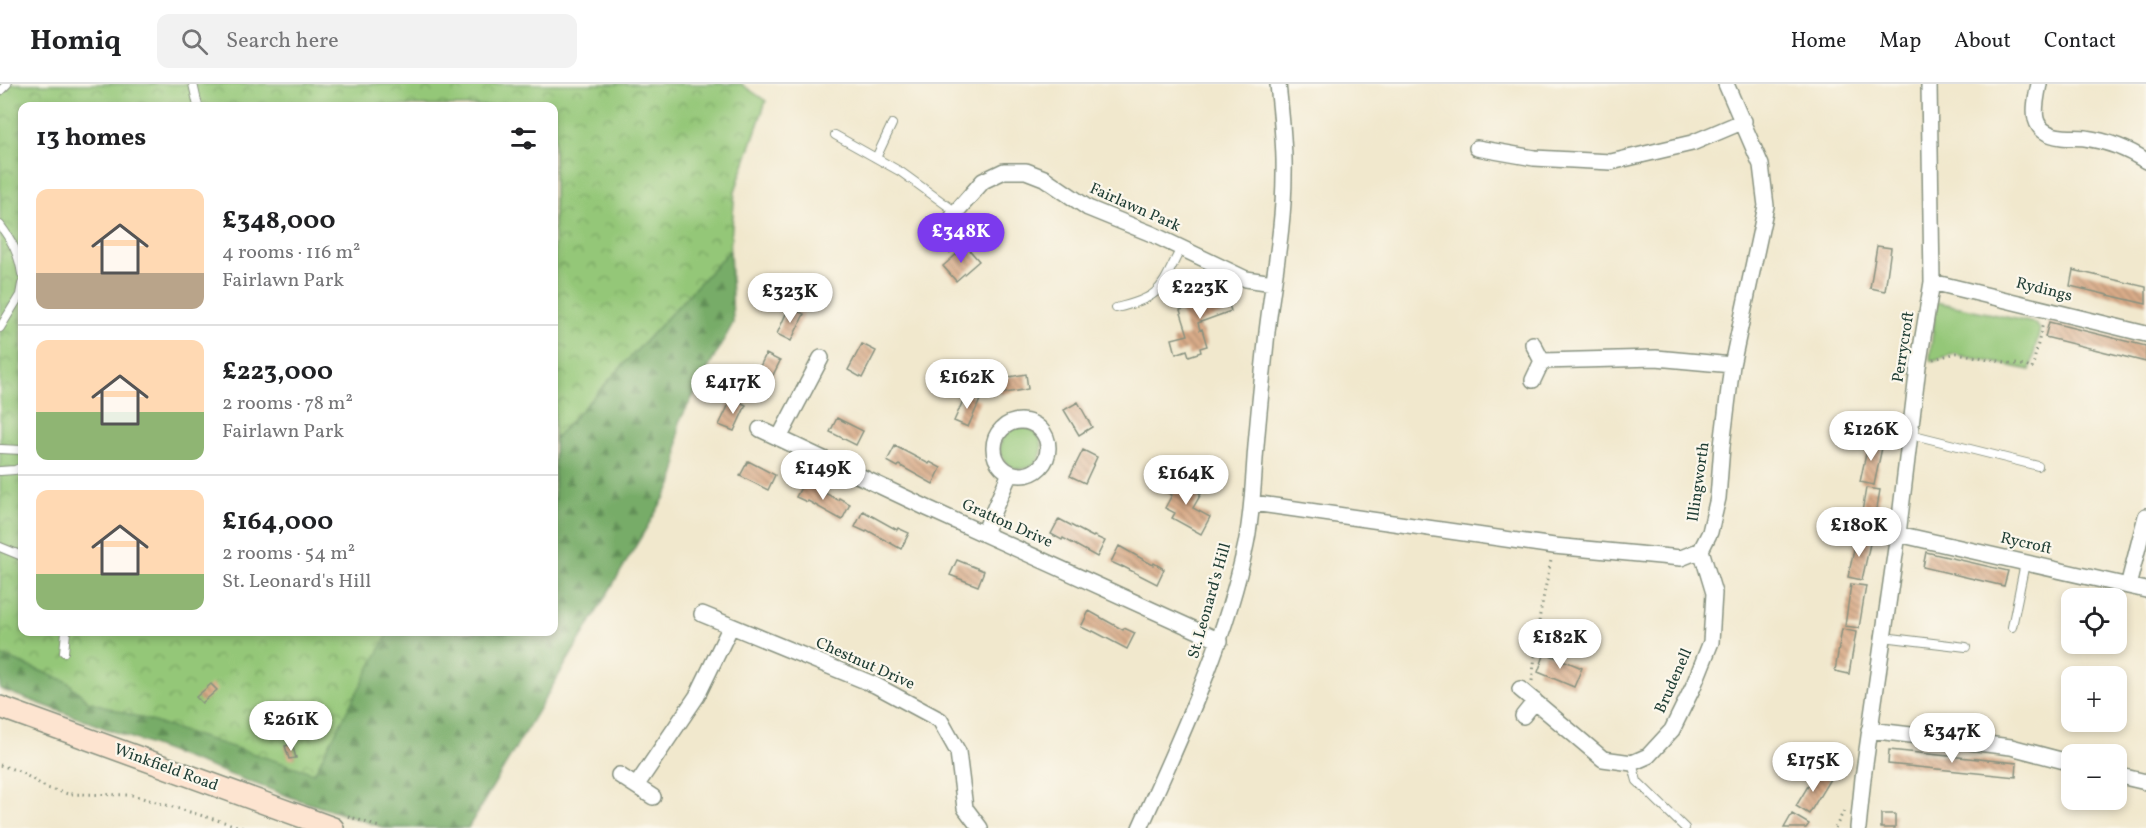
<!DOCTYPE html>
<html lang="en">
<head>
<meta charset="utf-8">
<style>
  :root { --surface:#fff; --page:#f2f2f2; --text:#202124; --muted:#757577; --line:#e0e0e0; --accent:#7c3aed }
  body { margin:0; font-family:Vollkorn,serif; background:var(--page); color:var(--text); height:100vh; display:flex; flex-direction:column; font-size:22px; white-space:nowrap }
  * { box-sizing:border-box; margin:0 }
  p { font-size:20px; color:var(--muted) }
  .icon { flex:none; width:33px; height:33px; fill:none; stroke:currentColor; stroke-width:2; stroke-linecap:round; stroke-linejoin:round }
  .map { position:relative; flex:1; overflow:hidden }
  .drawer { position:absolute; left:18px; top:18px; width:540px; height:534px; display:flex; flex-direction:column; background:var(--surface); border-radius:12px; box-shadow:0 3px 9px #0003 }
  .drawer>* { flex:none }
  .tools { position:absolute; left:2061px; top:504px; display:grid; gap:12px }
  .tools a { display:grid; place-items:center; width:66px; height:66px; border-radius:12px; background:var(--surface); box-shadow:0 3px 9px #0003; font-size:30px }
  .price { position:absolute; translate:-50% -51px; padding:0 14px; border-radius:21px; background:#fff; color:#222; font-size:20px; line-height:39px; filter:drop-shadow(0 2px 3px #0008) }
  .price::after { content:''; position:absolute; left:50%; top:36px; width:18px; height:14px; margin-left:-9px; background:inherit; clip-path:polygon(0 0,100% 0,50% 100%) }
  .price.on { background:var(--accent); color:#fff }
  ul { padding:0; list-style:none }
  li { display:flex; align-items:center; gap:18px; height:150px; padding:0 18px }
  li+li { border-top:2px solid var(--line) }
  li span { display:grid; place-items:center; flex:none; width:168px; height:120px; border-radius:12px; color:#555 }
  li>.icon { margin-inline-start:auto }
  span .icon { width:72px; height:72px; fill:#fffc; stroke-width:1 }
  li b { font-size:26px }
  h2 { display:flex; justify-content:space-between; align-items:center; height:72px; padding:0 18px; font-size:26px }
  header { display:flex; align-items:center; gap:36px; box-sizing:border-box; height:84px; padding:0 30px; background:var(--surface); border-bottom:2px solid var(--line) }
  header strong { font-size:28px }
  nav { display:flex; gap:33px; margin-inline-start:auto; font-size:21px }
  .search { width:420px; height:54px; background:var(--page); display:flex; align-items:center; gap:15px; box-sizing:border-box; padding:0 21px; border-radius:12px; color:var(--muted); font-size:22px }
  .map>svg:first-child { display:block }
</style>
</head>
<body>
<header>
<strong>Homiq</strong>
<div class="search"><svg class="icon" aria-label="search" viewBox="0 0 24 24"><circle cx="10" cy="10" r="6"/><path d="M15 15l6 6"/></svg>Search here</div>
<nav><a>Home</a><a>Map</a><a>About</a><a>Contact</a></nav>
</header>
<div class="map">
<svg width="2146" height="744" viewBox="0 0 2146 744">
  <defs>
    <pattern id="forest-firs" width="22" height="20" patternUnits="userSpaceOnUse" patternTransform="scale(1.5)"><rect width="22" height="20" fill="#77ac68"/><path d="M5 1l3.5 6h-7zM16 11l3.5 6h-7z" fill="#618d56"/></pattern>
    <pattern id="park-crowns" width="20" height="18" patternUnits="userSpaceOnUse" patternTransform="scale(1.5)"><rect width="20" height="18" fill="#94c778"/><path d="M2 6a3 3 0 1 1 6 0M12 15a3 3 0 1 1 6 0" fill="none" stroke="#78a363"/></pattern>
    <pattern id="building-back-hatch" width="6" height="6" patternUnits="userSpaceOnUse" patternTransform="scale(1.5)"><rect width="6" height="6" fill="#d9ac89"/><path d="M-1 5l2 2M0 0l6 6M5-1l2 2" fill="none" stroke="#af8d71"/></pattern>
  </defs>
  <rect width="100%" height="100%" fill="#fbf7ec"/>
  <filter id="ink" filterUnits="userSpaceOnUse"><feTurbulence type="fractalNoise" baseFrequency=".0167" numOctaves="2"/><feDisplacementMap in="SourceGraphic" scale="12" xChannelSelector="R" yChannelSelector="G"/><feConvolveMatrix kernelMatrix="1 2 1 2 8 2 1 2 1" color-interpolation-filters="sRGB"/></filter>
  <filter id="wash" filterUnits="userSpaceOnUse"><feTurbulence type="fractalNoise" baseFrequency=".008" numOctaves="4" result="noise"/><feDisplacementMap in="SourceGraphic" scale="24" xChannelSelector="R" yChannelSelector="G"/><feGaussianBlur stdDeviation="1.35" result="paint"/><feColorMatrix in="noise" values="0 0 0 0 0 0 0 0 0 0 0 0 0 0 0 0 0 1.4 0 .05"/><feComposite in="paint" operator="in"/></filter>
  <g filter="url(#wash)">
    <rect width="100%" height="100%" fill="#f1e8cd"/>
    <path fill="#94c778" stroke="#5a8256" stroke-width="1.5" d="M1936,218L2034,239L2040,245L2030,286L1954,270L1931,277L1930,274Z
      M1000 364a21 21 0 1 1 42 0a21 21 0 1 1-42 0Z"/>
    <path fill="url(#forest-firs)" stroke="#4b744e" stroke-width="1.5" d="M730,166L733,239L679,338L677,381L672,401L468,744H385L296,715L0,605V571L66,597L200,548H554V355Z"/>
    <path fill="url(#park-crowns)" stroke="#5a8256" stroke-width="1.5" d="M0,0H741L766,17L735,107L730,166L554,355V22H22V548H389L314,689L88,617L66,597L0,571Z"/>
    <g id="blocks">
      <path fill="url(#building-back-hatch)" d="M966,162L979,177L956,197L943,182Z
        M1877,162L1891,164L1885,207L1870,204Z
        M2073,186L2146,203V220L2070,202Z
        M1209,201L1213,214L1226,211L1231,227L1198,239L1200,246L1202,245L1207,262L1200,264L1201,268L1189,272L1187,266L1176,270L1172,255L1188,251L1180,226L1200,220L1196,205Z
        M789,223L804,230L791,257L777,250Z
        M2049,238L2146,262V278L2045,253Z
        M862,260L876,267L862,294L848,286Z
        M766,270L780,277L767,303L753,297Z
        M1026,290L1028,305L1000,310L997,295Z
        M966,310L980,316L968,343L954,337Z
        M732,314L746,321L734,347L719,341Z
        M1078,318L1092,343L1079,351L1064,326Z
        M837,334L863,347L856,361L830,348Z
        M1869,356L1883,359L1874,401L1860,398Z
        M895,362L929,380L930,378L941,384L933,400L899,381L898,383L887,377Z
        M1083,366L1097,373L1085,399L1070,392Z
        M748,377L775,391L768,406L740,392Z
        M1173,394L1201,410L1193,424L1210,433L1201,450L1172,434L1175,429L1165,424L1172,411L1166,408Z
        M804,398L838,416L839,414L850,420L842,436L808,417L807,418L796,413Z
        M1866,404L1880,406L1873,448L1859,446Z
        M863,427L897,446L898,444L909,449L901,465L867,446L866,448L855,443Z
        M1059,435L1093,453L1094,452L1105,457L1097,473L1063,454L1062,456L1051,450Z
        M1857,452L1871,455L1862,496L1848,493Z
        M1119,462L1153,481L1154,479L1164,485L1157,500L1122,482V483L1111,478Z
        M1926,468L2008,487L2004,502L1923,483Z
        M957,476L984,487L978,502L950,491Z
        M1851,500L1866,502L1859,544L1845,542Z
        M1089,527L1123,546L1124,544L1135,549L1127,565L1093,547L1092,548L1081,543Z
        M1842,545L1856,548L1849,590L1835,587Z
        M1545,569L1582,584L1574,603L1538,588Z
        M211,600L217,606L202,619L196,613Z
        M292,660L296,674L289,675L285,662Z
        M1889,666L2017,679L2016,693L1888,680Z
        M1817,687L1830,695L1809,730L1796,722Z
        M1792,730L1809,740L1806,744H1784Z
        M1881,730H1895V744H1881Z"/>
    </g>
  </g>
  <g filter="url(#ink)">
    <use href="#blocks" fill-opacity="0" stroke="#889280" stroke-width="1.5"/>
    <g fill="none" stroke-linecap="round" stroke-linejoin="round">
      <g stroke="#889280" stroke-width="10">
        <path id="lane" d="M193,0L198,22
          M0,7L7,0
          M835,51L901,88L956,128
          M876,74L892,40
          M0,141C12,157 19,170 22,190
          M1116,224C1163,213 1160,205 1181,164
          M0,244L20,211L22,200
          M1910,350L2038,382
          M0,365L22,366
          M0,387L15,386L22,383
          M0,463L22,472
          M2012,543L2025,479
          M1883,553L1966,563
          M64,568L66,548
          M1632,679L1637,697L1685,744"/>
      </g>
      <g stroke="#889280" stroke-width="18">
        <path id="street" d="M2039,0C2034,25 2028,49 2062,53C2069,54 2078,53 2085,54C2107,57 2128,65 2146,77
          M1477,64L1534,74L1611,78L1692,59L1744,37
          M941,150L956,128L983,97L1004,87H1026L1044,94L1088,124L1152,150L1246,195L1273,199
          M1932,198L2146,250
          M1542,277L1656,274L1732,281
          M1533,296L1542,277L1533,260
          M994 364a27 27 0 1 1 54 0a27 27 0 1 1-54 0Z
          M760,345L927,424L1220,557
          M779,354L821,274
          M1253,419L1554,462L1681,474L1701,466L1710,448L1718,414L1722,362L1732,281L1766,122L1761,81L1726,0
          M984,449L1010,389
          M1898,450L2146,506
          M2128,502L2146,432
          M702,530L875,601L940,636L958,668L965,724L980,744
          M1520,605L1603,675L1632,679L1648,672L1672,646L1693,603L1711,558L1714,509L1701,466
          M1523,632L1535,617
          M1869,646L2011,663L2072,679
          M619,691L653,713
          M2116,691L2146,698
          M636,702L697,612L731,542
          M1140,744C1181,652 1225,560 1246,460C1252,431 1253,403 1255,375C1258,332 1263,290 1267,248C1273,196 1284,143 1284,90C1285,60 1281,30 1278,0
          M1858,744L1863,694L1898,450L1918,283L1932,198L1929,0"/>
      </g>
      <g stroke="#889280" stroke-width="24">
        <path id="secondary" d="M0,623L333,744"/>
      </g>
      <path stroke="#889280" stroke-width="3" stroke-dasharray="1.5 4.5" stroke-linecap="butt" d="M946,163L953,171
        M1933,275L1957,269L2026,282L2032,285L2043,239
        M1532,597L1540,530L1551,476
        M0,681L19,687L47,704L68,710L132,711L244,744
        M348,732L382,744
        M1835,744L1844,727"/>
      <use href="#lane" stroke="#fff" stroke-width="8"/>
      <use href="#street" stroke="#fff" stroke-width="15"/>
      <use href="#secondary" stroke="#fde4d0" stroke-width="21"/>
    </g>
  </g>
  <g text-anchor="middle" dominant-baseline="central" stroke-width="4.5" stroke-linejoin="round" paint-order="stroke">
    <g font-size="16" fill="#1f3d34" stroke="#fbf7ec">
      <text transform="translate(1135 124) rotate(24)">Fairlawn Park</text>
      <text transform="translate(2044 206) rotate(14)">Rydings</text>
      <text transform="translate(1904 263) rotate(-81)">Perrycroft</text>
      <text transform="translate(1699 398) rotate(-82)">Illingworth</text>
      <text transform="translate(1007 440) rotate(24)">Gratton Drive</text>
      <text transform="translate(2026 460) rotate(13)">Rycroft</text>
      <text transform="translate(1210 517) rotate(-74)">St. Leonard's Hill</text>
      <text transform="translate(865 580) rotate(24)">Chestnut Drive</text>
      <text transform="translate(1674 597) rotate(-66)">Brudenell</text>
      <text transform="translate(166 684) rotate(20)">Winkfield Road</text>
    </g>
  </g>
</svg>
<div class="tools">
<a><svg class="icon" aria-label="locate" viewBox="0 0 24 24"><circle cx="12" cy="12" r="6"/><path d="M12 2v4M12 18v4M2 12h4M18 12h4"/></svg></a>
<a>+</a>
<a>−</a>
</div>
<b class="price on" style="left:961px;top:180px">£348K</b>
<b class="price" style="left:1200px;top:236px">£223K</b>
<b class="price" style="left:790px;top:240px">£323K</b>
<b class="price" style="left:967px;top:326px">£162K</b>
<b class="price" style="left:733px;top:331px">£417K</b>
<b class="price" style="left:1871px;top:378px">£126K</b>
<b class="price" style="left:823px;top:417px">£149K</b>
<b class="price" style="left:1186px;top:422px">£164K</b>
<b class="price" style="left:1859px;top:474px">£180K</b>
<b class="price" style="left:1560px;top:586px">£182K</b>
<b class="price" style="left:291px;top:668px">£261K</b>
<b class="price" style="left:1952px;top:680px">£347K</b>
<b class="price" style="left:1813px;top:709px">£175K</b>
<section class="drawer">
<h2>13 homes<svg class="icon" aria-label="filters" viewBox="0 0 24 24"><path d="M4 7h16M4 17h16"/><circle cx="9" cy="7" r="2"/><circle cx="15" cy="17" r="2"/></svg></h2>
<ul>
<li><span style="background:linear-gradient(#ffd9b3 70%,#b9a48a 0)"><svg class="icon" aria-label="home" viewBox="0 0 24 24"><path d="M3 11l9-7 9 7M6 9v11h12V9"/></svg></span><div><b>£348,000</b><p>4 rooms · 116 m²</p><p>Fairlawn Park</p></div></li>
<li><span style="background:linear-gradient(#ffd9b3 60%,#8fb573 0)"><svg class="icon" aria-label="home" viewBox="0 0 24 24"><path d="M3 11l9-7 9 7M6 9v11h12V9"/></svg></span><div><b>£223,000</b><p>2 rooms · 78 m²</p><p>Fairlawn Park</p></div></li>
<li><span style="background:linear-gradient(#ffd9b3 70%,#8fb573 0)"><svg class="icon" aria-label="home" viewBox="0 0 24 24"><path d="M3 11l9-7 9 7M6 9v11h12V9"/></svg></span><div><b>£164,000</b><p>2 rooms · 54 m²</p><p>St. Leonard's Hill</p></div></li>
</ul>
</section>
</div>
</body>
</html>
